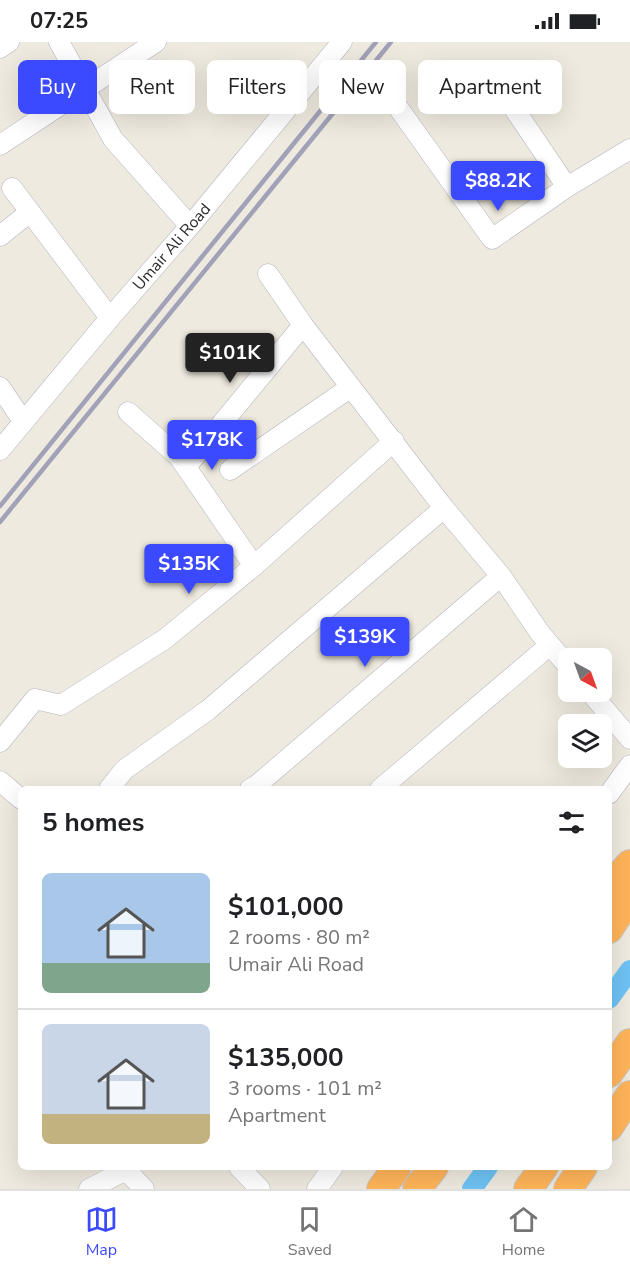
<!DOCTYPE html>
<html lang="en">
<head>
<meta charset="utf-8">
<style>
  :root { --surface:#fff; --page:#f6f6f6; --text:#202124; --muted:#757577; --line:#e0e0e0; --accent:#3b4aff }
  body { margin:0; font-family:"Nunito Sans",sans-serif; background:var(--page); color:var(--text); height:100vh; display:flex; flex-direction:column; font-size:22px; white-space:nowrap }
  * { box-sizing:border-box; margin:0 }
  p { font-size:20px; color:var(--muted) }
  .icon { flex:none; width:33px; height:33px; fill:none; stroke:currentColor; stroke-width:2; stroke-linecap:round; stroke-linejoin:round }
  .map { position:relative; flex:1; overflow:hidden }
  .side { position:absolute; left:18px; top:744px; width:594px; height:384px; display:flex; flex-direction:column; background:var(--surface); border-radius:9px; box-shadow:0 6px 24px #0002 }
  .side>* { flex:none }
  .hud { position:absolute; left:18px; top:18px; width:594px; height:54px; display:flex; gap:12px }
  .needle { width:39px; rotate:139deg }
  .fabs { position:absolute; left:558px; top:606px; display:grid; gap:12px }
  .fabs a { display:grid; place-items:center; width:54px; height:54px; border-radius:9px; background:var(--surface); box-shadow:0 6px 24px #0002; font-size:30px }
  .price { position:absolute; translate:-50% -51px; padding:0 14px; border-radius:6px; background:var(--accent); color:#fff; font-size:20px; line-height:39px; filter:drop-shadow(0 2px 3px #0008) }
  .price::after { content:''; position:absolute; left:50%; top:36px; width:18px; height:14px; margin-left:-9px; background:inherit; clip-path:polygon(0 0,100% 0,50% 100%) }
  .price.current { background:#222; color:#fff }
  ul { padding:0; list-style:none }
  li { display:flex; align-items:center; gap:18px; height:150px; padding:0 24px }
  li+li { border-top:2px solid var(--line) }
  li span { display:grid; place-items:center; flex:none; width:168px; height:120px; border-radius:9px; color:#555 }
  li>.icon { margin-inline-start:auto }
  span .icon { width:72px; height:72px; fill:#fffc; stroke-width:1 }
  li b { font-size:26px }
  h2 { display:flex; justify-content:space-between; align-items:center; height:72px; padding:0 24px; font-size:26px }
  .tag { padding:0 21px; border-radius:9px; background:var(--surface); box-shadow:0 6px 24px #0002; font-size:21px; line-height:54px }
  .tag.current { background:var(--accent); color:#fff }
  .status { display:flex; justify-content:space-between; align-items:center; height:42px; padding:0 30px; background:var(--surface); direction:ltr }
  .status svg { height:16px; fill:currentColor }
  .tab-bar { display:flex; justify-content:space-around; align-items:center; height:84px; border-top:2px solid var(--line); background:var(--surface); font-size:16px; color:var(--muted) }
  .tab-bar a { display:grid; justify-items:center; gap:3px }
  .tab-bar .current { color:var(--accent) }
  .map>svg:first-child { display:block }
</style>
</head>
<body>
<div class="status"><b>07:25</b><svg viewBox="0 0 49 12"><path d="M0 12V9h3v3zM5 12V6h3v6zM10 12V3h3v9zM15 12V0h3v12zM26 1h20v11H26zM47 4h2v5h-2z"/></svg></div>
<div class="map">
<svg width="630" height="1147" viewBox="0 0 630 1147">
  <rect width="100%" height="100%" fill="#efeadf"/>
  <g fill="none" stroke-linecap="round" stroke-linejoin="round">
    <path stroke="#6ec2f4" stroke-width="20" d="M609,957L630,928
      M472,1147L488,1125"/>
    <g stroke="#b3b3c1" stroke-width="21">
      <path id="minor" d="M59,0L113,97L190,184
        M0,6L9,0
        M490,31L567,145
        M397,64L492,197L567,145L630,107
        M0,103L156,0
        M12,146L110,276
        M0,194L30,170
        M268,232L303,283L444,466L501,534L540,591L568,624
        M0,345L23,379
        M128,370L179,415L254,524
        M0,408L110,276L190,184L342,0
        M186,425L303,283
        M230,428L351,345
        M590,650L630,697
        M0,700L35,657L61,663L165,597L254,524L394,399
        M0,739L21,757
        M109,747L124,728L208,668L444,466
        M250,747L257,743L501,534
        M380,747L550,603
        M609,752L630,723
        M239,1125L260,1147
        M89,1147L126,1128L144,1147
        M317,1147L333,1125"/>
    </g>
    <g stroke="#c8c8c8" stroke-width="30">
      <path id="highway" d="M609,846L630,822
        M609,887L630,854
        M609,1031L630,1001
        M609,1085L630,1053
        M381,1147L397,1125
        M417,1147L434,1125
        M528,1147L544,1125
        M568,1147L583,1125"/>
    </g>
    <use href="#minor" stroke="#fff" stroke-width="20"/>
    <use href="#highway" stroke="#ffb459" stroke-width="28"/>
    <path stroke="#a1a2b8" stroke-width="4.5" d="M0,464L376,0
      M0,480L391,0"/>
  </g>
  <g text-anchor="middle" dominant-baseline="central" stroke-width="4.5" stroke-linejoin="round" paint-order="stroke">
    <g font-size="16" fill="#2d2d2d" stroke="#fff">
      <text transform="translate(172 205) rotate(-49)">Umair Ali Road</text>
    </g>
  </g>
</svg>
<div class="fabs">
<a><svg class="needle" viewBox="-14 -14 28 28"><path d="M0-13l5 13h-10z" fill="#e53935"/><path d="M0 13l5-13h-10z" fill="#757577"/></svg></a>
<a><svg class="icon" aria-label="layers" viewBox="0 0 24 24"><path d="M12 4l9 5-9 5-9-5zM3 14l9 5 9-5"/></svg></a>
</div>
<b class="price" style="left:498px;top:170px">$88.2K</b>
<b class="price current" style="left:230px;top:342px">$101K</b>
<b class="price" style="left:212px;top:429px">$178K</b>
<b class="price" style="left:189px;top:553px">$135K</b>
<b class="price" style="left:365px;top:626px">$139K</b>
<div class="hud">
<a class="tag current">Buy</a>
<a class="tag">Rent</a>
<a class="tag">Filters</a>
<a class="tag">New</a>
<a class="tag">Apartment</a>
</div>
<section class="side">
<h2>5 homes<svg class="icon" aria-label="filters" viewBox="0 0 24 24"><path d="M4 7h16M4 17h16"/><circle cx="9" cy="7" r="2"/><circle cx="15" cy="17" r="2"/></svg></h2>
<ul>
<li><span style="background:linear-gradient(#a9c7e8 75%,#7fa58c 0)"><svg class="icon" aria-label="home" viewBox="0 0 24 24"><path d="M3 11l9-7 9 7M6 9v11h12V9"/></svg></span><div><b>$101,000</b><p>2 rooms · 80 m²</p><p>Umair Ali Road</p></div></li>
<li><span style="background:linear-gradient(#c9d6e8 75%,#c2b280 0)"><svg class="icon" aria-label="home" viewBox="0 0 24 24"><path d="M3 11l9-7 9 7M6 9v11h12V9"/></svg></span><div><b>$135,000</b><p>3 rooms · 101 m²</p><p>Apartment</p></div></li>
</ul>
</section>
</div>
<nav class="tab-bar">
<a class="current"><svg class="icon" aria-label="map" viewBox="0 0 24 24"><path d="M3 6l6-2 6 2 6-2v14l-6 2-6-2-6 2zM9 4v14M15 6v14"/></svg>Map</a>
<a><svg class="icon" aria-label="saved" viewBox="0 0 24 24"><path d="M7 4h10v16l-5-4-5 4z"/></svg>Saved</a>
<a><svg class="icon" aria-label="home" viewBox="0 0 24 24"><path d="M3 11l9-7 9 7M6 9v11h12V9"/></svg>Home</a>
</nav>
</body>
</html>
